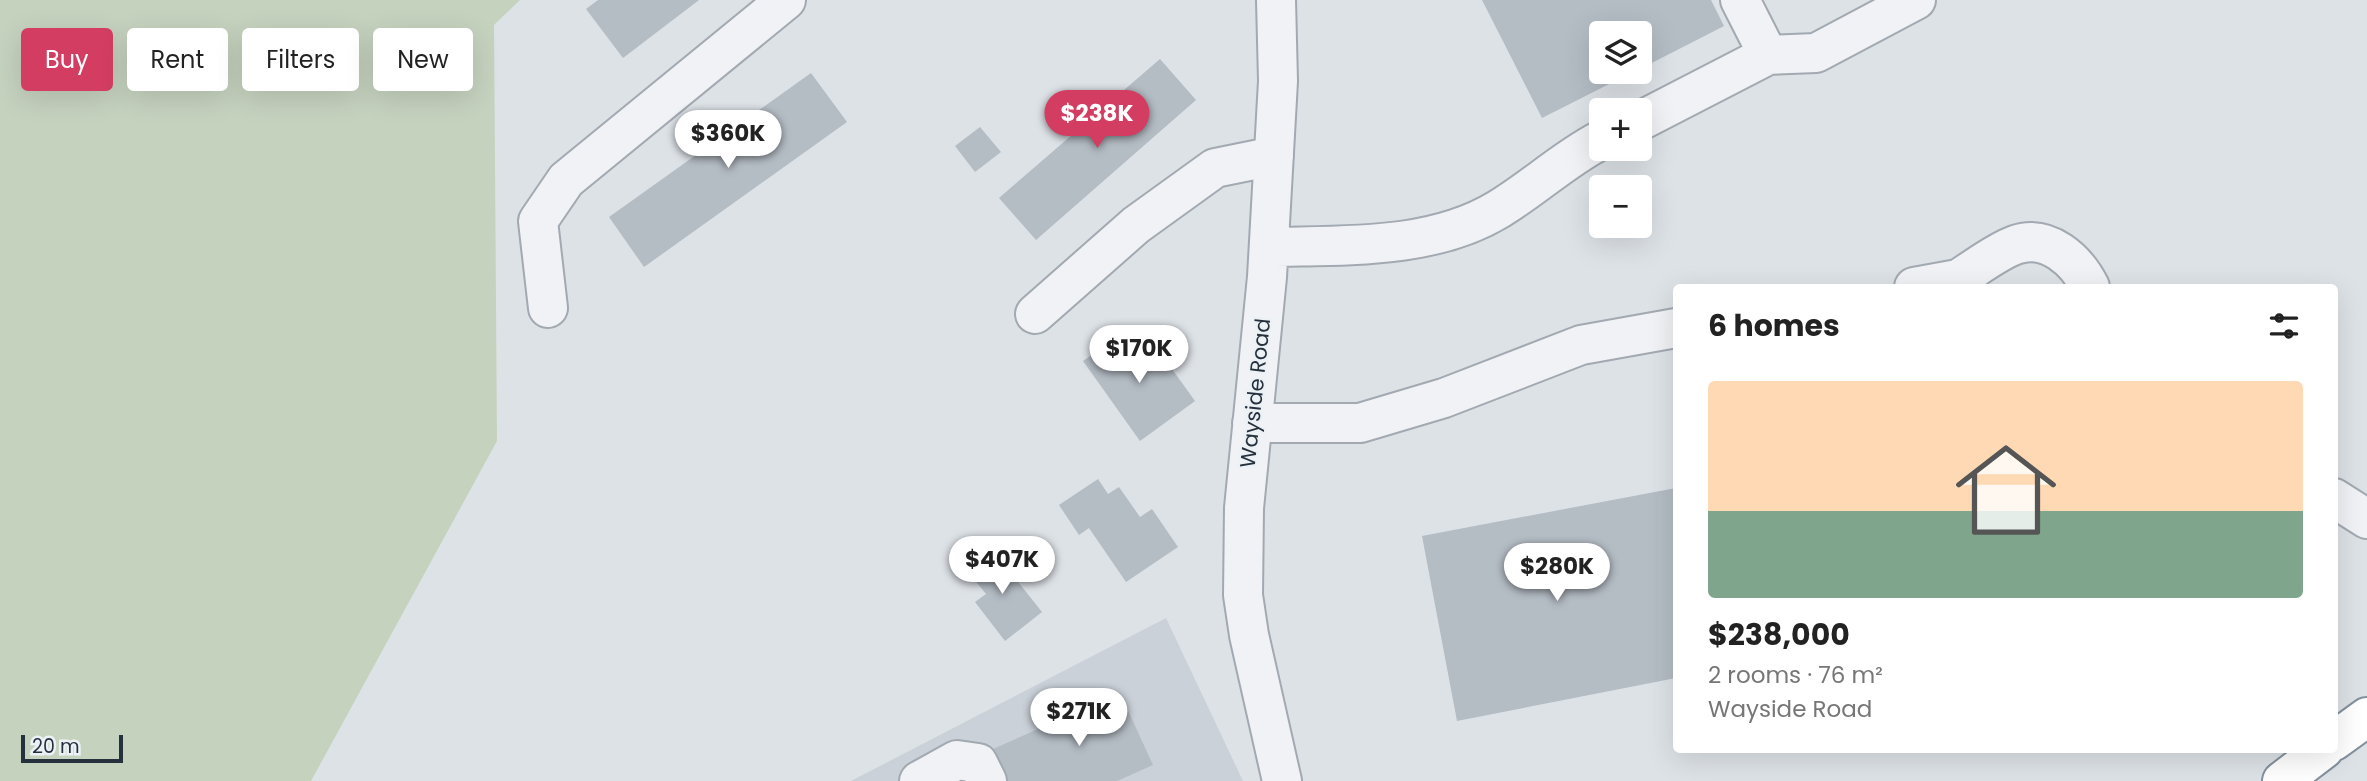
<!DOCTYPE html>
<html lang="en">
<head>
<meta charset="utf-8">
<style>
  :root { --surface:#fff; --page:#f6f6f6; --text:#222; --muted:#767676; --accent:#d23d61 }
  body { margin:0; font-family:Poppins,sans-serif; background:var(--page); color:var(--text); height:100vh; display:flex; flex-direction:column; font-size:26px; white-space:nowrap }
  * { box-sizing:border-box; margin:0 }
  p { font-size:23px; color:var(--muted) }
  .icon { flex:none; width:38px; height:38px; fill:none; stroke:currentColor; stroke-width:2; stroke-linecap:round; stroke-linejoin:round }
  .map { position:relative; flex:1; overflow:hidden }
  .details { position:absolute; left:1673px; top:284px; width:665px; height:469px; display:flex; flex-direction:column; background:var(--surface); border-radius:7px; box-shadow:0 7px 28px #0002 }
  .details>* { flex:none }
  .hud { position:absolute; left:21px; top:28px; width:665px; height:63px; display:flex; gap:14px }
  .buttons { position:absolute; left:1589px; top:21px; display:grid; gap:14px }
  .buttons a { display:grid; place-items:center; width:63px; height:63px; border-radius:7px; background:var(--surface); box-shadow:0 7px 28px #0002; font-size:35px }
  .scale { position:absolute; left:21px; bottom:18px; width:102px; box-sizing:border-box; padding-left:7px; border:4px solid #26313e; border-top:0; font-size:19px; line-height:24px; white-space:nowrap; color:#26313e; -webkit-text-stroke:5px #ecf1f5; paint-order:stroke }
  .price { position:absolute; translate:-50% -60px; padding:0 16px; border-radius:24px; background:#fff; color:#222; font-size:23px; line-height:46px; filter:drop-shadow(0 2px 4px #0008) }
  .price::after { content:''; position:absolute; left:50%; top:42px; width:21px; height:16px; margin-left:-10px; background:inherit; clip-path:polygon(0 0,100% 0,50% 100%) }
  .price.current { background:var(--accent); color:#fff }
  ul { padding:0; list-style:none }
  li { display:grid; align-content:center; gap:14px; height:371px; padding:0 35px }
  li span { display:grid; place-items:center; height:217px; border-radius:7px; color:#555 }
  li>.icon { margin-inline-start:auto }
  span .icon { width:126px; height:126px; fill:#fffc; stroke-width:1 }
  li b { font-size:30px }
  h2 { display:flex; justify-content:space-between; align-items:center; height:84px; padding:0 35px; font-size:30px }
  .chip { padding:0 24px; border-radius:7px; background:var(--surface); box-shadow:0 7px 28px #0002; font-size:24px; line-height:63px }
  .chip.current { background:var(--accent); color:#fff }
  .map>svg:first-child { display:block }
</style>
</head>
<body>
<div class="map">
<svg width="2367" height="781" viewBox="0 0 2367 781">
  <rect width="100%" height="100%" fill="#dde2e7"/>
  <path fill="#cbd1d9" d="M1166,618L1243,781H851Z"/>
  <path fill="#c5d2be" d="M0,0H520L494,25L497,441L311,781H0Z"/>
  <path fill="#b4bcc4" d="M598,0H699L623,58L586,9Z
    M1482,0H1711L1724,26L1640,69V33H1601V72H1633L1542,118Z
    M1160,59L1196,100L1036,240L999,198Z
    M811,73L847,122L644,267L609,217Z
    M980,127L1001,152L975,172L955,146Z
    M1127,330L1148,360L1159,351L1195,401L1140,441L1083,361Z
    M1098,479L1108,494L1119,487L1140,517L1152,509L1178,547L1126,582L1089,528L1079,535L1059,505Z
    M1676,488V678L1457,721L1422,536Z
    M991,548L1042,612L1005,641L975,602L986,594L965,568Z
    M1120,693L1153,765L1117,781H1007L993,749Z"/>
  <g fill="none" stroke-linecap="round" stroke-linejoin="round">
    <g stroke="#a2a9b1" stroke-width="42">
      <path id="minor" d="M1276,0L1278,81L1267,277L1244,508L1243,595L1249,635L1282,781
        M1740,0L1768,55
        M1640,121L1768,55L1816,53L1916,0
        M1269,247C1344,245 1432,250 1499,209C1534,188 1564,159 1601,140
        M1958,279C1976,268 1996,252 2015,245C2048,233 2077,261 2090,287
        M1914,287L1958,279L1960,287
        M548,308L538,221L566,180L786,0
        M1035,314L1136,225L1215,168L1274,156
        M1252,423H1360L1444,398L1581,345L1676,328
        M2334,498L2367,519
        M919,781L957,760L978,763L987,781"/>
    </g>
    <g stroke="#84919e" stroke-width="42">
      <path id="highway" d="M2334,741L2367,717
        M2282,781L2324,749"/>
    </g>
    <use href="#minor" stroke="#f0f2f6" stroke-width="38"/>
    <use href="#highway" stroke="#fff" stroke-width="38"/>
  </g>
  <g text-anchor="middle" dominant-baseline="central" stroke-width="5" stroke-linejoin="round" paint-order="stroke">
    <g font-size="21" fill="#26313e" stroke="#ecf1f5">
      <text transform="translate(1255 393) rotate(-84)">Wayside Road</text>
    </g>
  </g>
</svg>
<div class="buttons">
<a><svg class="icon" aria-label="layers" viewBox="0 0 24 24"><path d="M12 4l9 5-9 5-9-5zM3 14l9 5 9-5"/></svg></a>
<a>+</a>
<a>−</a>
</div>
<div class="scale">20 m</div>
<b class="price current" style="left:1097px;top:150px">$238K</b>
<b class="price" style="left:728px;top:170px">$360K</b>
<b class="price" style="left:1139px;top:385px">$170K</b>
<b class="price" style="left:1002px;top:596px">$407K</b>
<b class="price" style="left:1557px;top:603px">$280K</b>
<b class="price" style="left:1079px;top:748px">$271K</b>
<div class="hud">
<a class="chip current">Buy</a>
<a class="chip">Rent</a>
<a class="chip">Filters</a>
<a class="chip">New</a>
</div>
<section class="details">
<h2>6 homes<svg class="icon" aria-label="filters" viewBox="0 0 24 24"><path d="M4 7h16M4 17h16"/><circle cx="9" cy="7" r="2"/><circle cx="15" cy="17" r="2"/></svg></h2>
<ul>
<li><span style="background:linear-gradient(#ffd9b3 60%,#7fa58c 0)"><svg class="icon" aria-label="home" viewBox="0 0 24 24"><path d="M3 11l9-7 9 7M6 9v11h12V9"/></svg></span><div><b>$238,000</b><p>2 rooms · 76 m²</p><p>Wayside Road</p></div></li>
</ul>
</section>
</div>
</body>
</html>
